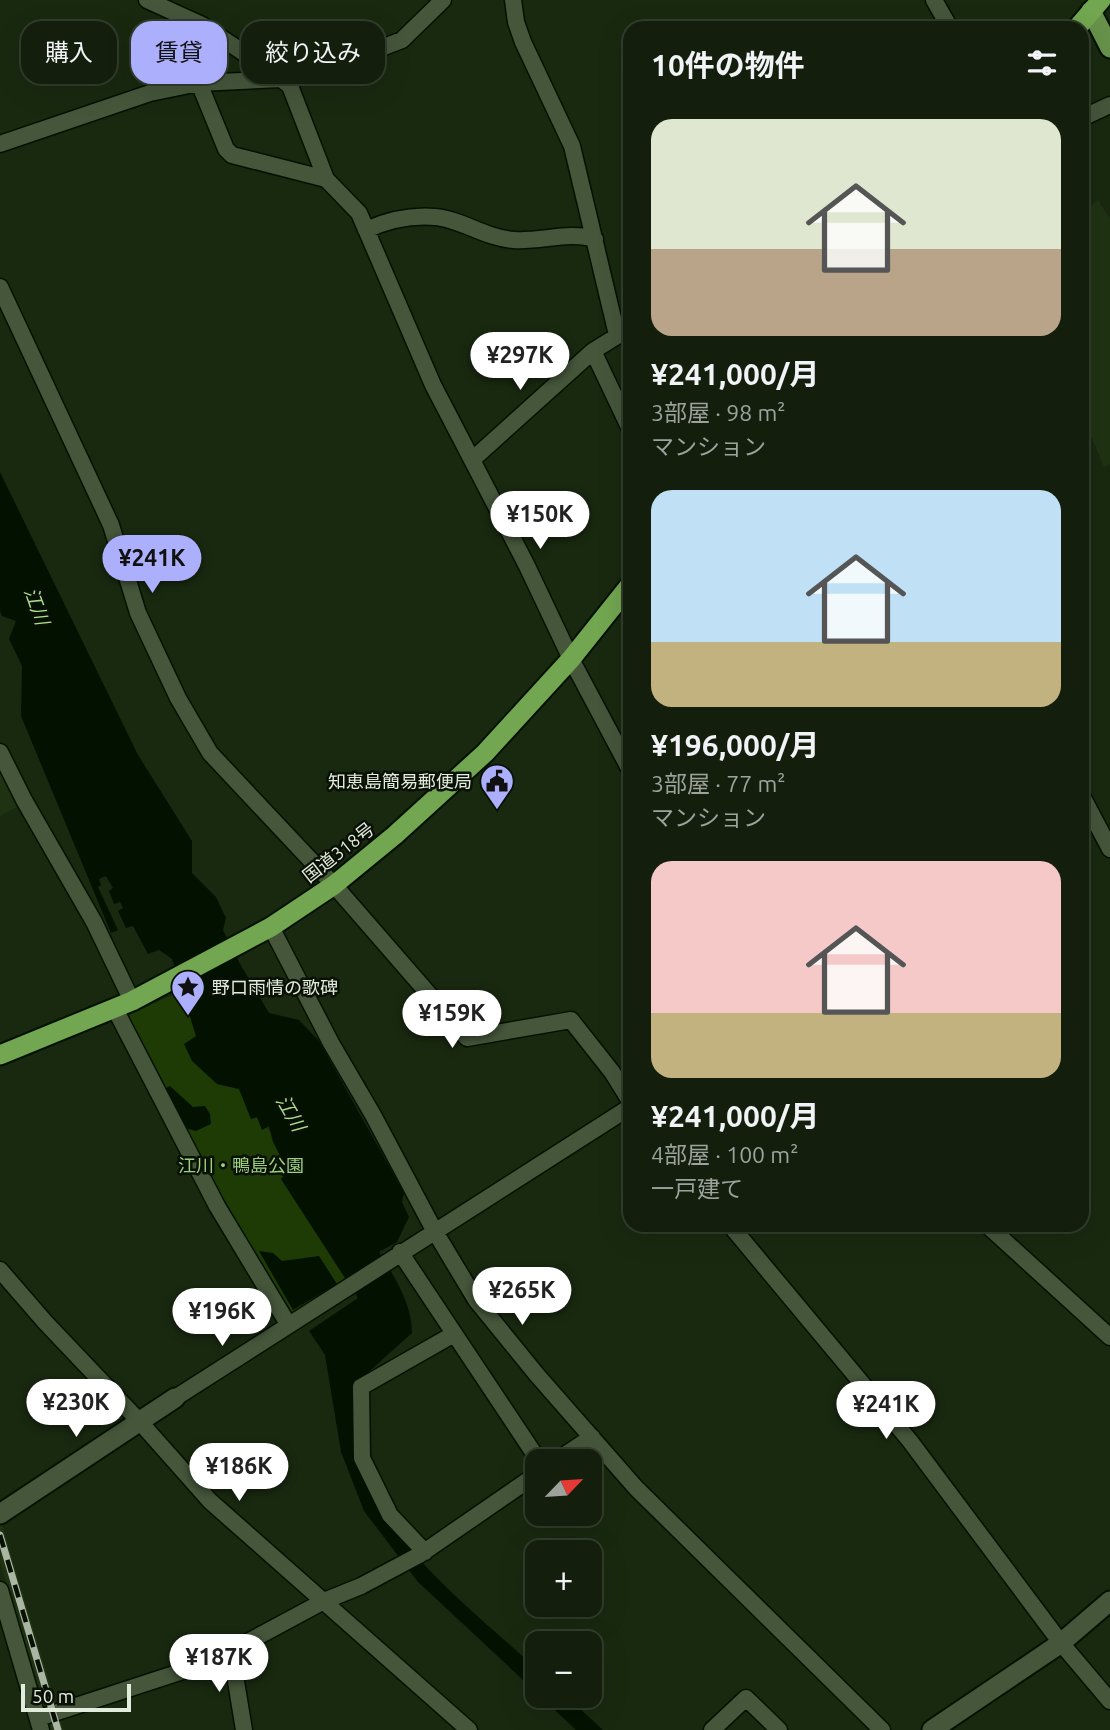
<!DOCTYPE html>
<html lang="ja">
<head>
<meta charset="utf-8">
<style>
  :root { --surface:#131f0c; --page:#202c1a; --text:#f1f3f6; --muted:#9da29d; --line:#323d2d; --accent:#acaffb }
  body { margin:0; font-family:Ubuntu,"Noto Sans JP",sans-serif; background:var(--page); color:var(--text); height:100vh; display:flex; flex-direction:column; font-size:26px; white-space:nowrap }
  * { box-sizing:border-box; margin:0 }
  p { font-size:23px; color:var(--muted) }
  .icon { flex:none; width:38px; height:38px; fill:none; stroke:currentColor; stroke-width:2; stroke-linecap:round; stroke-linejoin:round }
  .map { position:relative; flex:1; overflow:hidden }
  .drawer { position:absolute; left:623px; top:21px; width:466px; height:1211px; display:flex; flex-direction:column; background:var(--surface); border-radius:21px; box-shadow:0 7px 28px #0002,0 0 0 2px var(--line) }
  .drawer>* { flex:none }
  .guide { position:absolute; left:21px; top:21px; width:497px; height:63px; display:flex; gap:14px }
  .needle { width:46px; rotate:65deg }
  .fabs { position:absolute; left:525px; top:1449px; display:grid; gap:14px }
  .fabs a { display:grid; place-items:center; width:77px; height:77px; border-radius:14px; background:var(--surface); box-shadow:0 7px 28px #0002,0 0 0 2px var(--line); font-size:35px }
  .scale { position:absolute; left:21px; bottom:18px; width:110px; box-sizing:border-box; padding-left:7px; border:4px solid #e2ecdc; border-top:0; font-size:19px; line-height:24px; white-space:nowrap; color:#e2ecdc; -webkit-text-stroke:5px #091005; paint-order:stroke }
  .price { position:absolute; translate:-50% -60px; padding:0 16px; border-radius:24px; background:#fff; color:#222; font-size:23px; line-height:46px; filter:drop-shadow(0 2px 4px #0008) }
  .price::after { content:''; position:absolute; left:50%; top:42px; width:21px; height:16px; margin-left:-10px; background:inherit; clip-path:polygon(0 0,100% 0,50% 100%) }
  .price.on { background:var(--accent); color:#111 }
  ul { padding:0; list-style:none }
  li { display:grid; align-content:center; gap:14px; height:371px; padding:0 28px }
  li span { display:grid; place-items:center; height:217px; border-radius:21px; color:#555 }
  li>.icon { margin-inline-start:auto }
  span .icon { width:126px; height:126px; fill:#fffc; stroke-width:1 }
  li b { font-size:30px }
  h2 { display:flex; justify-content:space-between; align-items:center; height:84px; padding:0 28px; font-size:30px }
  .tag { padding:0 24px; border-radius:21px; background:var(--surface); box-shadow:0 7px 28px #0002,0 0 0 2px var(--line); font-size:24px; line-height:63px }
  .tag.on { background:var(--accent); color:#111 }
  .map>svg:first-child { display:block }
</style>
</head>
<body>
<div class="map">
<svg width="1110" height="1730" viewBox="0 0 1110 1730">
  <rect width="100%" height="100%" fill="#192910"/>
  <path fill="#1f3313" d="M1098,200L1110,219V464L1104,467L1090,434L1082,437V213Z
    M0,765L19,806L0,816Z
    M0,1518L64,1730H47L0,1561Z"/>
  <path fill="#1e3b06" d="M183,990L196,1036L217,1084L239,1089L251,1119L257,1117C274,1130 278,1152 288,1172L281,1179L350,1286L288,1324L216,1205L127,1016Z"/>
  <path fill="#031200" d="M0,472L138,755L192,841V873L216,897L226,918L223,930L239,962L269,1013L299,1020L319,1041L404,1193L402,1202L409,1217L397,1242L379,1252C394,1276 412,1303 412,1333L353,1386C354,1407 353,1448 359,1466C382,1541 480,1617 537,1669V1693L418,1582L364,1511L341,1452L325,1355L309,1331L358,1298L281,1179L288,1171L273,1142L269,1126L262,1130L257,1117L251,1119L239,1089L217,1084L192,1061L184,1044L196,1036L172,959L159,950L148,954L133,926L126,928L118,911L123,908L120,902L114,904L109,891L113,888L106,876L99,879L101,885L98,887L118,930L111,933L21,716L22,666L9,639L16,621L2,616L0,611Z
    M170,1086L193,1107L205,1106L210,1114L211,1124L196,1131L181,1127L162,1090Z
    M259,1251L273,1253L282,1261L319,1256L337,1284L293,1310Z
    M540,1696H566L603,1730H576Z"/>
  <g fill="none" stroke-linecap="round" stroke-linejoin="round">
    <g stroke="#041100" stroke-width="19">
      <path id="minor" d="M147,0L202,25L274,73L290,86L326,179L359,213L433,385L526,564L571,659L630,770
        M513,0L516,22L523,42L572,146L617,335
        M934,0L950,28
        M199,83L282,79L340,64L402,40L443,0
        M1082,118L1110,105
        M0,144L150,93L199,83L226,149L232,155L326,179
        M366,230C388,220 411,215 435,217C461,219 485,238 514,240C541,242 569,231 595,239
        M0,287L111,525L138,613L178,698L210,753L334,885L467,1038L571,1020L612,1072L630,1101
        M593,351L630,429
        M472,460L593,351L630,328
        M0,752L24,800L94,922L132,1001
        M1082,796L1110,849
        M271,927L331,1043L373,1115L434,1230L476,1300L537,1375L636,1488L882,1730
        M115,1009L217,1206L288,1324
        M730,1225L910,1441L1061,1643L1110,1701
        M987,1225L1110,1337
        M400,1252L539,1461
        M0,1270L45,1322L140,1422L210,1501L469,1730
        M175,1398C326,1301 478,1204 630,1107
        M556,1461L592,1437
        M425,1552L390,1515L362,1458L361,1387L454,1334
        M0,1590L41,1730
        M231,1651L244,1730
        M39,1718L177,1673L231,1651L324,1601L361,1586L421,1554L537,1474
        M712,1730L746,1698L779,1730"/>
    </g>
    <g stroke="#041100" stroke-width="23">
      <path id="tertiary" d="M0,1514L175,1398
        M932,1730L1061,1643L1110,1601"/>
    </g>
    <g stroke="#041100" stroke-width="23">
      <path id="primary" d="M1091,11L1110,48"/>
    </g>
    <g stroke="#041100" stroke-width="23">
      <path id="trunk" d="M1077,28L1101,0
        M0,1055L132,1001L271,927L334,885L395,835L485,753L571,659L630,585"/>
    </g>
    <use href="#minor" stroke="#45563b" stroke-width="16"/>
    <use href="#tertiary" stroke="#45563b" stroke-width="19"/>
    <use href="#primary" stroke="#67924b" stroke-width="19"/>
    <use href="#trunk" stroke="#72a650" stroke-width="19"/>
    <g stroke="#aab6a4" stroke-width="7">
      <path id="rail" d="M0,1535L58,1730"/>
    </g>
    <use href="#rail" stroke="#091005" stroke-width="4.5" stroke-dasharray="13" stroke-linecap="butt"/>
  </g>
  <defs>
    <g id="civic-pin" transform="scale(1.75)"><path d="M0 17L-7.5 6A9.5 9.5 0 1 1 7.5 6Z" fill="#acaffb" stroke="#091005"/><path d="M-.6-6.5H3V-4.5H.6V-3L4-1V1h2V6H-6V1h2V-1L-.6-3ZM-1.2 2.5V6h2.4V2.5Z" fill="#111"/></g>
    <g id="sight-pin" transform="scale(1.75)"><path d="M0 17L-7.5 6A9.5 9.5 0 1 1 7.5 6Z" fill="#acaffb" stroke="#091005"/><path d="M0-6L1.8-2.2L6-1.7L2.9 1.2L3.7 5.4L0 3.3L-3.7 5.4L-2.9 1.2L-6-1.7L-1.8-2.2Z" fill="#111"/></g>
  </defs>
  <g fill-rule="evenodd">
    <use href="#civic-pin" x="497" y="781"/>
    <use href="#sight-pin" x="188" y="987"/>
  </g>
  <g text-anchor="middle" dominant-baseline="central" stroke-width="5" stroke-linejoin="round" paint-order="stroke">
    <g font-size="18" fill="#e2ecdc" stroke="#091005" text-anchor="end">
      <text x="472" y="781">知恵島簡易郵便局</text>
      <text x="212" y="987" text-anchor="start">野口雨情の歌碑</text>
    </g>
    <g font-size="18" fill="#e2ecdc" stroke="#091005">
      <text transform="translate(338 852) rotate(-38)">国道318号</text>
    </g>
    <g font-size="18" fill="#9cd07f" stroke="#091005">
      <text x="241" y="1165">江川・鴨島公園</text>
    </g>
    <g font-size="19" font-style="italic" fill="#aade8c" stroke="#091005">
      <text transform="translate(37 606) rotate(70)">江川</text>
      <text transform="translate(291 1113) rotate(60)">江川</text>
    </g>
  </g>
</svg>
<div class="fabs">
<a><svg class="needle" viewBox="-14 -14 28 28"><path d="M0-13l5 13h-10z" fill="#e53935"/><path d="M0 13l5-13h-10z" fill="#9da29d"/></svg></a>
<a>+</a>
<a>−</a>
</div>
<div class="scale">50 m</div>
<b class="price" style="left:520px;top:392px">¥297K</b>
<b class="price" style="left:540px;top:551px">¥150K</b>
<b class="price on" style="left:152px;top:595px">¥241K</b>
<b class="price" style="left:452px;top:1050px">¥159K</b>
<b class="price" style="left:522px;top:1327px">¥265K</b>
<b class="price" style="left:222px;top:1348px">¥196K</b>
<b class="price" style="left:76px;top:1439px">¥230K</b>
<b class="price" style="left:886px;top:1441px">¥241K</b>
<b class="price" style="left:239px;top:1503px">¥186K</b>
<b class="price" style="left:219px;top:1694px">¥187K</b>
<div class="guide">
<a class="tag">購入</a>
<a class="tag on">賃貸</a>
<a class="tag">絞り込み</a>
</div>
<section class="drawer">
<h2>10件の物件<svg class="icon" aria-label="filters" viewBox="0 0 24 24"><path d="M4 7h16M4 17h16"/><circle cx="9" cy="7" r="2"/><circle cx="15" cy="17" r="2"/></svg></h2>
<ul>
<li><span style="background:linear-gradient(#dfe7d0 60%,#b9a48a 0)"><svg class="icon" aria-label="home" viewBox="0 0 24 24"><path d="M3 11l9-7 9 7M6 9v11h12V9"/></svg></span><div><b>¥241,000/月</b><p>3部屋 · 98 m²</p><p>マンション</p></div></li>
<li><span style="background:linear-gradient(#bfe0f5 70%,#c2b280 0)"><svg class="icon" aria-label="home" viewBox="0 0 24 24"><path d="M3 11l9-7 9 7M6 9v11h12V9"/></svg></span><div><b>¥196,000/月</b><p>3部屋 · 77 m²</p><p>マンション</p></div></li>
<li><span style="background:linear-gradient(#f6c9c9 70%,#c2b280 0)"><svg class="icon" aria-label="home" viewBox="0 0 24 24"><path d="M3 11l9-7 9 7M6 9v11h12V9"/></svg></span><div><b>¥241,000/月</b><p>4部屋 · 100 m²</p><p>一戸建て</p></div></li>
</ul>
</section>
</div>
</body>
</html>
